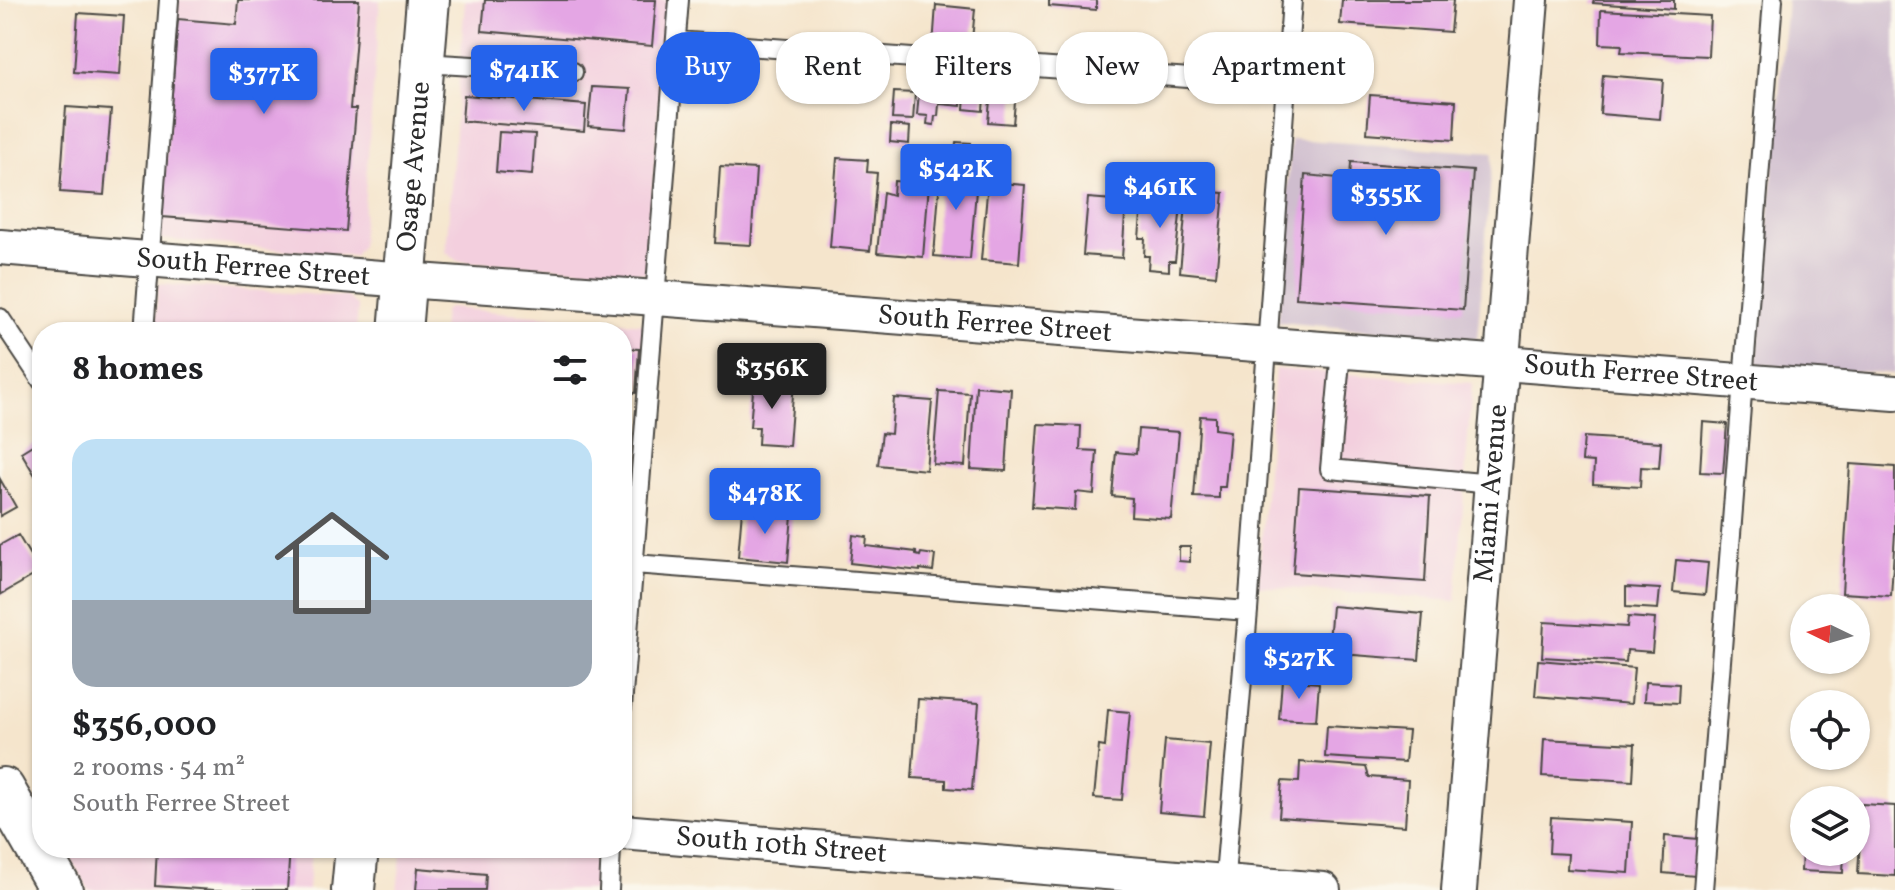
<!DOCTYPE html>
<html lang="en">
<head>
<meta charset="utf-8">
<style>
  :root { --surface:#fff; --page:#f6f6f6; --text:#202124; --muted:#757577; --accent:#2563eb }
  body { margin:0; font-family:Vollkorn,serif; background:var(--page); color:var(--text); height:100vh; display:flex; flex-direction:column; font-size:30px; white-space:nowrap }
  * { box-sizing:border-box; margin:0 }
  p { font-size:26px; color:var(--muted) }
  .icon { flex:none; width:44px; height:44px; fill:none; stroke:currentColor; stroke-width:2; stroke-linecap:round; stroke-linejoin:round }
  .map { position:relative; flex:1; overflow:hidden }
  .panel { position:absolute; left:32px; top:322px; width:600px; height:536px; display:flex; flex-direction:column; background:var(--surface); border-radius:32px; box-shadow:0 2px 6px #0004 }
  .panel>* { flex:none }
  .banner { position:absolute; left:656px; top:32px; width:760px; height:72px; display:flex; gap:16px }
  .needle { width:52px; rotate:275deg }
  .fabs { position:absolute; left:1790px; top:594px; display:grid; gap:16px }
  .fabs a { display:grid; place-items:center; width:80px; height:80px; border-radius:50%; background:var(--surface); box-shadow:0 2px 6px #0004; font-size:40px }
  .price { position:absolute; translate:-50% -68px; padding:0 18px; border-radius:8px; background:var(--accent); color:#fff; font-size:26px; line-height:52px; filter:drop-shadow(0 2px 4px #0008) }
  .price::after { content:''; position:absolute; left:50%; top:48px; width:24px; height:18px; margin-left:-12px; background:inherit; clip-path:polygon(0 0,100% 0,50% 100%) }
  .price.selected { background:#222; color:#fff }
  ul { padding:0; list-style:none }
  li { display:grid; align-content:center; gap:16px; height:424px; padding:0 40px }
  li span { display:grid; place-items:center; height:248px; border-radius:24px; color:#555 }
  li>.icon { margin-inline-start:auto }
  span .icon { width:144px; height:144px; fill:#fffc; stroke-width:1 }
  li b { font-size:34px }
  h2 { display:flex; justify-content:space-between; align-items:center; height:96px; padding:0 40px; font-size:34px }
  .pill { padding:0 28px; border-radius:32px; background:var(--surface); box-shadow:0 2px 6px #0004; font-size:28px; line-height:72px }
  .pill.selected { background:var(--accent); color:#fff }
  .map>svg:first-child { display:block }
</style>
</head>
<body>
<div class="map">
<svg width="1895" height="890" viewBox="0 0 1895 890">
  <rect width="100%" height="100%" fill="#fbf7ec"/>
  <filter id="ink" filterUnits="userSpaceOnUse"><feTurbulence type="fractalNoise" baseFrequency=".0125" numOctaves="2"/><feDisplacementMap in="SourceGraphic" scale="16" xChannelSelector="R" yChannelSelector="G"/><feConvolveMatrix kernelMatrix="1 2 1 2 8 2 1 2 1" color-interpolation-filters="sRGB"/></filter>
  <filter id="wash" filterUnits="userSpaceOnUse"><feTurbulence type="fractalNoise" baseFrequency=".006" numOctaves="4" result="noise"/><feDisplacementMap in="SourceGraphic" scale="32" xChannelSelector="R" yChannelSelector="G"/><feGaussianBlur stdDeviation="1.8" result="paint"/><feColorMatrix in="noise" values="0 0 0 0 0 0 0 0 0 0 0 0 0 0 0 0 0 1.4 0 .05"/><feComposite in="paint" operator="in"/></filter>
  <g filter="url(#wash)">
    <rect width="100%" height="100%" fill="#f5e5cc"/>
    <path fill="#f3cfde" d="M177,0H380L361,246L355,256L159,239Z
      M465,0H667L646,273L457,261L446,252Z
      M158,284L348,297L358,307L356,332H155Z
      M448,308L646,324L622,605V332H442L444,311Z
      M1275,369L1472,383L1456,601L1258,586Z
      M65,848H311L308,890H89Z
      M402,848H445L593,859L600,868L605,880L604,890H397Z"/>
    <path fill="#cfbdce" d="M1787,0H1895V374L1757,364Z
      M1291,139L1493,153L1477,339L1278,322Z"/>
    <g id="blocks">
      <path fill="#e4a6e4" d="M238,0H359L350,109H356L346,231L162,217L178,19L236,24Z
        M485,0H656L652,46L482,31Z
        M1049,0H1096V10L1049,6Z
        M1342,0H1453L1450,32L1340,24Z
        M1594,0H1674V9L1593,3Z
        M936,5L975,9L971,50L933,46Z
        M1601,10L1710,16L1708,56L1621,52L1622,45L1600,44Z
        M78,13L124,16L120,75L74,72Z
        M1603,75L1663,80L1660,119L1600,114Z
        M920,80L941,82L938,116H935L934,125L927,124L928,116L917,115Z
        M943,81L963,82L961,106L941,104Z
        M966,82L985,83L983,111L964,109Z
        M592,87L630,89L626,129L588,126Z
        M991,90L1016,91L1013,124L988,122Z
        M894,92L915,93L913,120L892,119Z
        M464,95L586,105L584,131L462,121Z
        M1370,95L1456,101L1454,140L1367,133Z
        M66,107L111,110L104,195L60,192Z
        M891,125L910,127L909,144L890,142Z
        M499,132L535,134L532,175L496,172Z
        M956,142L971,143L970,161L954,160Z
        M837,158L868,160L867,172L877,173L870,251L830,247Z
        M1351,162L1473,171L1463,310L1296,298L1305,175L1350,179Z
        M941,165L978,168L970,259L934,256Z
        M720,167L756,169L751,245L715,243Z
        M1194,180L1209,182L1208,192L1224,193L1216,276L1180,272L1187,193L1193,194Z
        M894,181L929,184L923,257L877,253L883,192L893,195Z
        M988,182L1025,185L1019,263L981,260Z
        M1149,192L1176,194L1175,206H1181L1175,261H1169V271L1148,269L1149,256H1144L1145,238H1139L1142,203L1148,204Z
        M1088,198L1126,201L1122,258L1083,255Z
        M622,348L639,349L636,393L622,392Z
        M754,379L794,382L789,446L758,444L759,427H750Z
        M976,386L1011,389L1006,471L971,469Z
        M939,391L970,393L965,466L933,464Z
        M894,398L932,401L926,470L878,465L882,433L891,434Z
        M1200,416L1215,417V429L1230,431L1225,487H1219V498L1194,497Z
        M1703,422L1727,424L1723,473L1700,472Z
        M1038,424L1081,426L1080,450L1097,451L1094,494L1076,492L1075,510L1032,507Z
        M1138,429L1179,432L1171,519L1131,516L1132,498L1112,496L1116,452L1136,454Z
        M1584,437L1661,442L1659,468L1641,467L1640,487L1593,484L1594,462L1582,461Z
        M42,439V487L21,452Z
        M1850,464L1895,467V533L1891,596L1842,593Z
        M0,479L16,507L0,516Z
        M1299,487L1430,496L1425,582L1293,573Z
        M742,510L792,515L788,562L738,557Z
        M18,535L40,572L0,595V545Z
        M853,535L867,537L866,546L916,552V555L920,556L921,553L935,555L933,571L920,569V571L850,563Z
        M1179,547H1190V562L1179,561Z
        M1676,560L1708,563L1705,595L1673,592Z
        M1626,587L1660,589L1658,609L1626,607Z
        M1332,606L1423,614L1419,660L1328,653Z
        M1628,617L1655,619L1652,652L1627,650L1626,662L1542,657L1544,622L1627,627Z
        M1538,660L1634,668L1631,704L1535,696Z
        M1282,680L1319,683L1316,721L1279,719Z
        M1645,682L1679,684L1678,703L1644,701Z
        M918,699L979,703L972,790L946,788V780L912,778Z
        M1108,710L1130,712L1122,800L1094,798L1099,746L1105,747Z
        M1327,726L1408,731L1405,762L1325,757Z
        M1544,739L1635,744L1633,781L1542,776Z
        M1165,740L1210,744L1204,816L1159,812Z
        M1300,762L1366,767L1369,777L1408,780L1405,826L1279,817L1282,781L1299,782Z
        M1862,804L1895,806V876L1858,874Z
        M1551,817L1632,822L1629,873L1567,869L1568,854L1549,853Z
        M1665,836L1698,839L1695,876L1663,873Z
        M157,848H290L287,890H214L155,886Z
        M1802,852H1844L1843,873L1801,871Z
        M418,868L486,874L485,890H416Z"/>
    </g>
  </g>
  <g filter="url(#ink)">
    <use href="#blocks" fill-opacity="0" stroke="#494743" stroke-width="2"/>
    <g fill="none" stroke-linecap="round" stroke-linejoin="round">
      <g stroke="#494743" stroke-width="22">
        <path id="service" d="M676,41L1286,85
          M423,63L573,72
          M0,318L42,381
          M144,332L169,0
          M1341,351L1330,469L1492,484
          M634,564L1248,611
          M622,707L679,0
          M1224,887L1248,611L1292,0
          M609,890L611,848
          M1703,890L1773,0"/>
      </g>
      <g stroke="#494743" stroke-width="38">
        <g id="minor">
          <path id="s1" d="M0,247L405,280L656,298L1895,393"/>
          <path id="s2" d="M622,832L1323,890"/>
          <path id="s3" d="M1459,890L1531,0"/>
        </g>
      </g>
      <g stroke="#494743" stroke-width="46">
        <g id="tertiary">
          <path id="s4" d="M400,332L428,0"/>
          <path d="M3,789L61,890"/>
          <path d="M353,890L357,848"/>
        </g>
      </g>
      <use href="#service" stroke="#fff" stroke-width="18"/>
      <use href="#minor" stroke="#fff" stroke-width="34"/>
      <use href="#tertiary" stroke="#fff" stroke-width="42"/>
    </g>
  </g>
  <g text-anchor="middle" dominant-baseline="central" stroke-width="7" stroke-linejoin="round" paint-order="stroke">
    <g font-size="28" fill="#2b2b2b" stroke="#fbf7ec">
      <text stroke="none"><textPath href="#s4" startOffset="166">Osage Avenue</textPath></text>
      <text stroke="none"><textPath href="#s1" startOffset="254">South Ferree Street</textPath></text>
      <text stroke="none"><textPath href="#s1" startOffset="998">South Ferree Street</textPath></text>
      <text stroke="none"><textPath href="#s1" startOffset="1646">South Ferree Street</textPath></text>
      <text stroke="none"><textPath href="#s3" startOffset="398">Miami Avenue</textPath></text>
      <text stroke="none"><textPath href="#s2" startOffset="160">South 10th Street</textPath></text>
    </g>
  </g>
</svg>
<div class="fabs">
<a><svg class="needle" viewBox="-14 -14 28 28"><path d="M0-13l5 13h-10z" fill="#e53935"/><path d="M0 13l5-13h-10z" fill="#757577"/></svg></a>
<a><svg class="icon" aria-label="locate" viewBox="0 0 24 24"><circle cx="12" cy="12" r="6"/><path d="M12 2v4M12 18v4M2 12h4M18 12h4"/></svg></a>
<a><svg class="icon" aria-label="layers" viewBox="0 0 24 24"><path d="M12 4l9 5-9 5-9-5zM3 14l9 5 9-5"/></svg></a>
</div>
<b class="price" style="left:524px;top:113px">$741K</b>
<b class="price" style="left:264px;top:116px">$377K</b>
<b class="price" style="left:956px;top:212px">$542K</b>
<b class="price" style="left:1160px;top:230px">$461K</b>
<b class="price" style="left:1386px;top:237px">$355K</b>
<b class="price selected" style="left:772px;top:411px">$356K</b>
<b class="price" style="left:765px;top:536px">$478K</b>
<b class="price" style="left:1299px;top:701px">$527K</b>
<div class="banner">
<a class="pill selected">Buy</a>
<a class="pill">Rent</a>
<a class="pill">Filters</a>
<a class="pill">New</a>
<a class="pill">Apartment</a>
</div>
<section class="panel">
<h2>8 homes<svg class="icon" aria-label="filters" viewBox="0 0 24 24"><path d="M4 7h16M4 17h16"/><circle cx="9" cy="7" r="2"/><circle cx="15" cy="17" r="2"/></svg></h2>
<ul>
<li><span style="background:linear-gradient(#bfe0f5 65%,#9aa5b1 0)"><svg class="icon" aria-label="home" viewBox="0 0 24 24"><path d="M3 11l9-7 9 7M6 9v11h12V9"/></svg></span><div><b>$356,000</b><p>2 rooms · 54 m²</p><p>South Ferree Street</p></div></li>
</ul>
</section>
</div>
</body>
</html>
